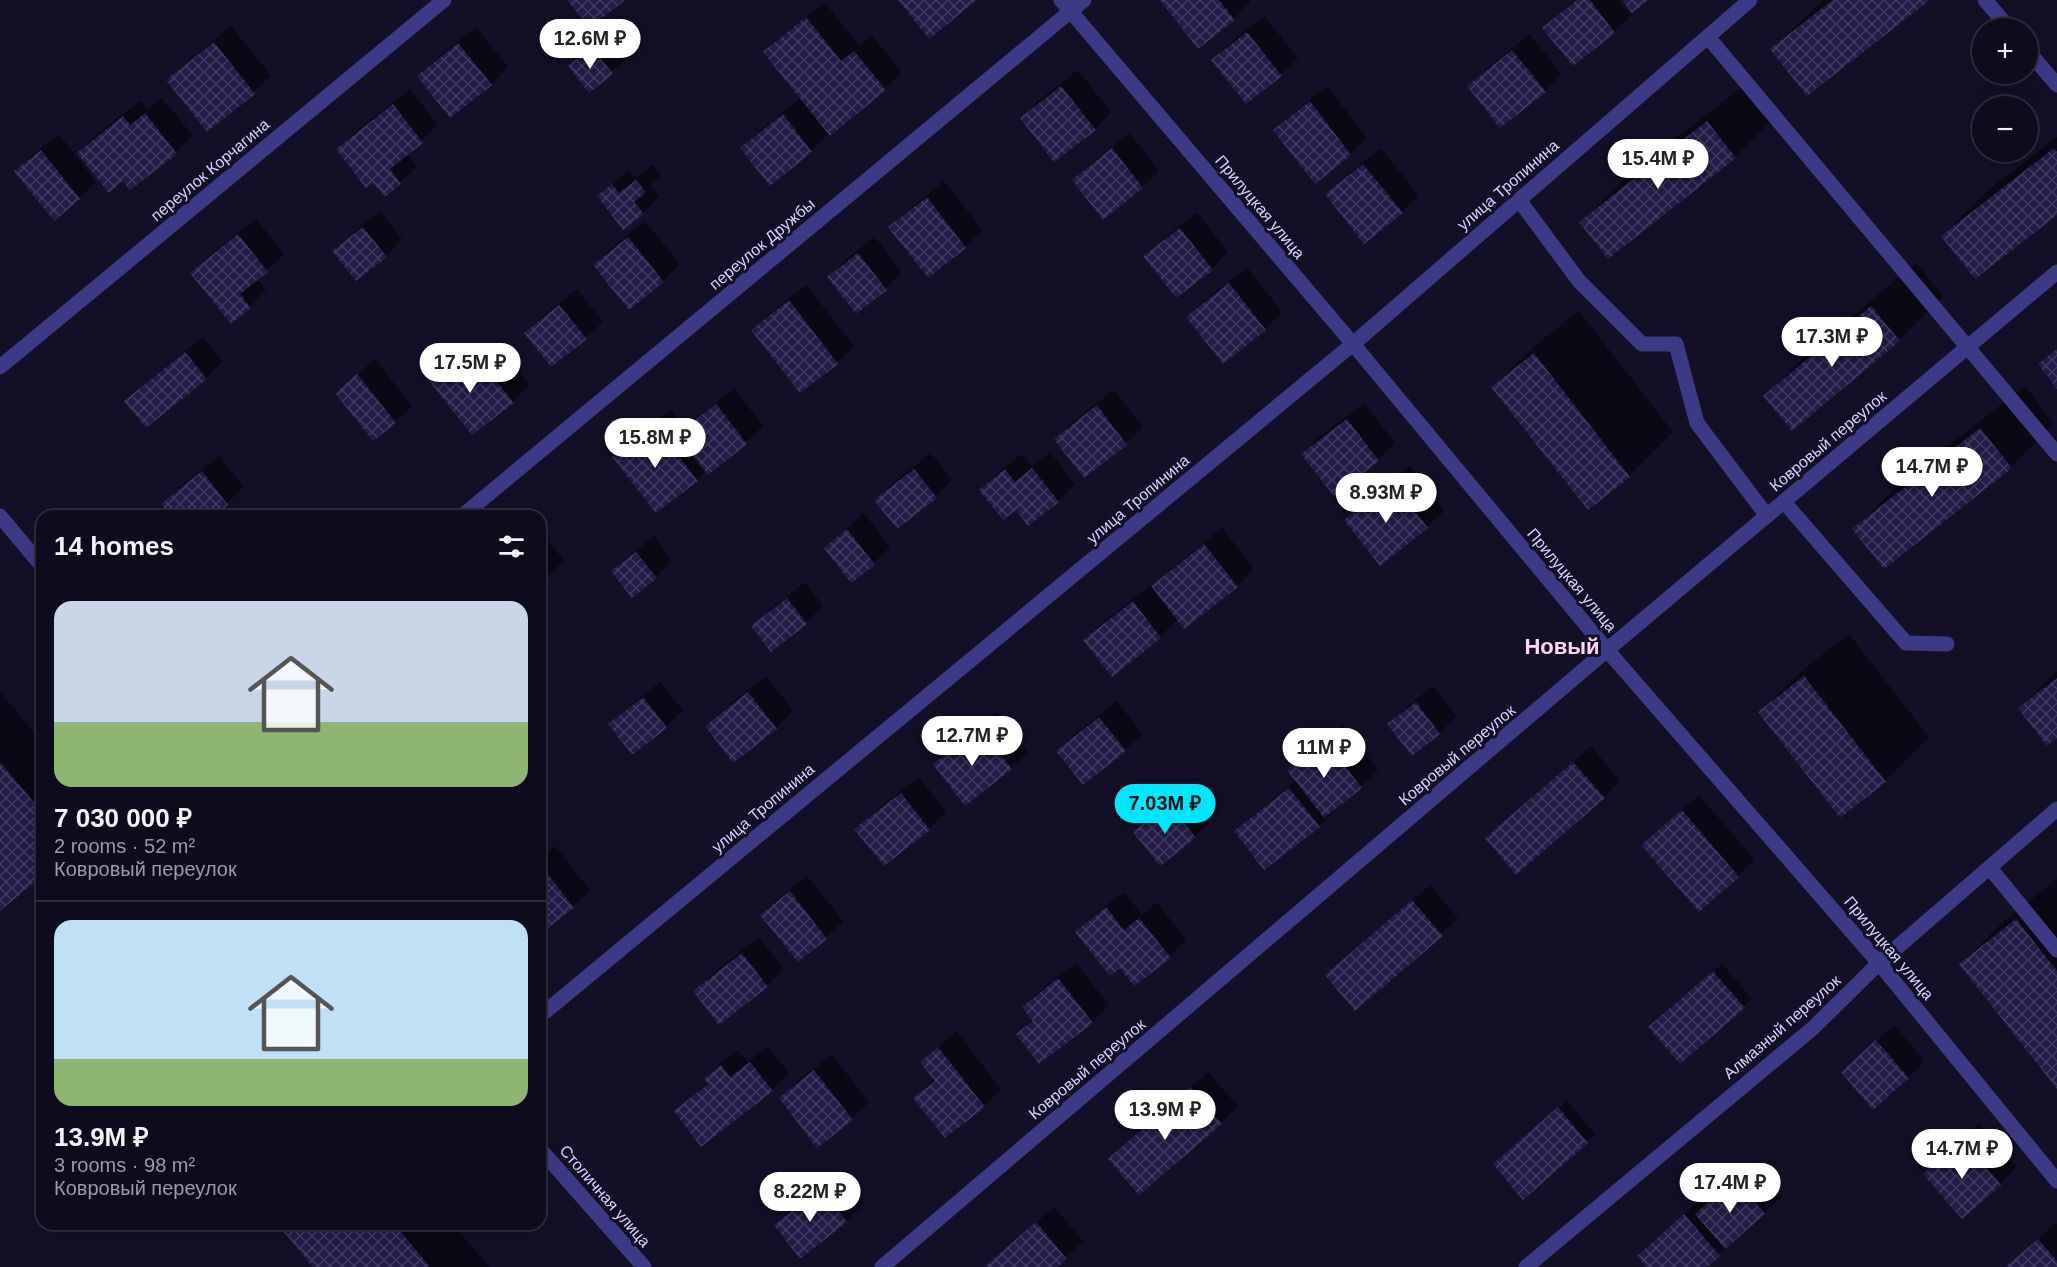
<!DOCTYPE html>
<html lang="en">
<head>
<meta charset="utf-8">
<style>
  :root { --surface:#0e0b1c; --page:#171425; --text:#f1f3f6; --muted:#9b9ba3; --line:#2e2b3b; --accent:#00e5ff }
  body { margin:0; font-family:Helvetica,sans-serif; background:var(--page); color:var(--text); height:100vh; display:flex; flex-direction:column; font-size:22px; white-space:nowrap }
  * { box-sizing:border-box; margin:0 }
  p { font-size:20px; color:var(--muted) }
  .icon { flex:none; width:33px; height:33px; fill:none; stroke:currentColor; stroke-width:2; stroke-linecap:round; stroke-linejoin:round }
  .map { position:relative; flex:1; overflow:hidden }
  .sheet { position:absolute; left:36px; top:510px; width:510px; height:720px; display:flex; flex-direction:column; background:var(--surface); border-radius:18px; box-shadow:0 6px 24px #0002,0 0 0 2px var(--line) }
  .sheet>* { flex:none }
  .buttons { position:absolute; left:1972px; top:18px; display:grid; gap:12px }
  .buttons a { display:grid; place-items:center; width:66px; height:66px; border-radius:50%; background:var(--surface); box-shadow:0 6px 24px #0002,0 0 0 2px var(--line); font-size:30px }
  .price { position:absolute; translate:-50% -51px; padding:0 14px; border-radius:21px; background:#fff; color:#222; font-size:20px; line-height:39px; filter:drop-shadow(0 2px 3px #0008) }
  .price::after { content:''; position:absolute; left:50%; top:36px; width:18px; height:14px; margin-left:-9px; background:inherit; clip-path:polygon(0 0,100% 0,50% 100%) }
  .price.active { background:var(--accent); color:#111 }
  ul { padding:0; list-style:none }
  li { display:grid; align-content:center; gap:12px; height:318px; padding:0 18px }
  li+li { border-top:2px solid var(--line) }
  li span { display:grid; place-items:center; height:186px; border-radius:18px; color:#555 }
  li>.icon { margin-inline-start:auto }
  span .icon { width:108px; height:108px; fill:#fffc; stroke-width:1 }
  li b { font-size:26px }
  h2 { display:flex; justify-content:space-between; align-items:center; height:72px; padding:0 18px; font-size:26px }
  .map>svg:first-child { display:block }
</style>
</head>
<body>
<div class="map">
<svg width="2057" height="1267" viewBox="0 0 2057 1267">
  <defs>
    <pattern id="building-cross-hatch" width="8" height="8" patternUnits="userSpaceOnUse" patternTransform="scale(1.5)"><rect width="8" height="8" fill="#241b47"/><path d="M0 0l8 8M0 8l8-8" fill="none" stroke="#433b63"/></pattern>
  </defs>
  <rect width="100%" height="100%" fill="#130f26"/>
  <path fill="#0007" d="M1162,0H1249L1250,2L1234,19Z
    M1575,0H1619L1631,16L1614,32L1544,28Z
    M1823,0H1927L1772,49Z
    M824,2L859,45L872,35L902,73L885,89L829,133L811,151L771,183L742,148L759,131L801,98L765,52L782,36Z
    M1264,16L1298,58L1281,75L1213,60L1230,43Z
    M231,26L271,76L254,92L208,130L168,80L185,64Z
    M476,27L508,67L491,84L419,76L436,59Z
    M610,32L629,56L589,91L570,67L586,50Z
    M1530,34L1561,74L1545,91L1469,86L1486,69Z
    M1078,70L1111,112L1095,129L1022,118L1038,101Z
    M1752,79L1779,113L1735,157L1608,257L1581,222L1625,179Z
    M1327,86L1367,138L1350,154L1275,130L1292,114Z
    M410,89L438,125L407,154L417,166L400,183L374,181L338,149L354,133Z
    M162,98L193,136L176,152L131,188L123,179L79,153L95,136L141,100L148,109Z
    M1130,133L1159,171L1142,187L1074,180L1090,164Z
    M59,134L96,182L79,198L16,171L33,155Z
    M2057,137V213L1943,236L1986,192Z
    M1381,148L1418,195L1402,212L1327,194L1344,177Z
    M653,165L661,175L651,185L659,196L643,213L599,197L629,169L636,178Z
    M944,181L982,230L965,247L890,227L907,211Z
    M380,211L402,239L386,256L334,251L351,235Z
    M1197,212L1228,252L1212,268L1145,256L1162,240Z
    M256,218L284,254L257,279L266,290L250,307L192,273L209,256Z
    M645,221L680,264L663,281L629,308L595,265L611,248Z
    M875,237L902,272L886,289L829,277L845,260Z
    M1916,263L1943,296L1899,340L1792,429L1765,396L1808,353Z
    M1247,267L1282,312L1265,329L1188,317L1205,300Z
    M806,285L854,346L837,362L800,391L753,330L769,314Z
    M577,289L603,322L586,338L526,333L543,316Z
    M1579,311L1673,432L1629,476L1588,508L1493,387L1537,344Z
    M203,337L223,361L206,378L126,401L143,385Z
    M464,344L479,362L499,346L529,385L513,401L473,433L427,376L444,360Z
    M375,359L412,406L395,422L337,393Z
    M2025,386L2054,424L2011,467L1854,529L1898,485Z
    M734,388L763,426L746,443L708,473L706,471L697,480L614,457L631,441L671,409L686,428Z
    M1114,390L1143,427L1126,443L1084,476L1056,439L1072,422Z
    M1364,403L1395,443L1378,460L1334,494L1303,454L1319,437Z
    M1050,452L1075,484L1058,501L1028,524L1016,508L981,490L997,473L1022,454L1032,466Z
    M931,453L952,480L936,497L876,500L893,483Z
    M219,456L244,487L212,516H172L163,504L179,488Z
    M1410,466L1444,511L1427,527L1346,520L1362,503Z
    M864,513L890,547L874,563L826,548Z
    M1222,528L1254,569L1237,586L1184,627L1178,619L1160,637L1085,640L1102,623L1150,586L1151,587L1169,570Z
    M540,530L564,561L540,583Z
    M654,536L672,561L656,577L613,572L630,555Z
    M805,582L823,606L806,623L753,627L770,610Z
    M1849,634L1929,737L1885,781L1841,816L1760,712L1804,669Z
    M2057,671V736L2020,708Z
    M766,676L793,711L776,728L707,726L723,710Z
    M660,682L683,710L666,727L610,724L627,708Z
    M1433,686L1456,716L1440,733L1412,754L1389,724L1406,708Z
    M0,692L42,742V874L0,909Z
    M1117,701L1142,734L1125,750L1058,751L1075,734Z
    M997,712L1028,752L1011,768L935,765L951,748Z
    M1342,725L1378,770L1361,787L1335,807L1336,809L1319,826L1265,868L1236,831L1253,815L1297,780L1289,770L1306,754Z
    M1591,746L1620,781L1604,797L1487,838Z
    M919,777L946,812L929,829L856,830L873,813Z
    M1187,787L1212,820L1195,836L1160,864L1135,832L1151,815Z
    M1699,795L1754,859L1738,876L1643,845Z
    M555,846L590,890L573,906L540,932V858Z
    M807,876L843,921L826,938L762,915L779,898Z
    M2057,879V1087L1961,964L2005,920Z
    M1430,885L1458,918L1356,1009L1327,975Z
    M1124,892L1142,915L1157,902L1186,940L1170,956L1120,966L1077,932L1094,915Z
    M759,937L784,969L767,986L695,992L711,975Z
    M1076,963L1109,1005L1092,1022L1018,1035L1033,1019L1024,1007L1040,990Z
    M1722,964L1752,999L1680,1062L1658,1019Z
    M1894,1025L1925,1061L1908,1077L1843,1072Z
    M956,1031L1001,1089L984,1106L945,1136L915,1098L935,1078L922,1062Z
    M768,1046L789,1073L772,1090L702,1144L676,1111L708,1082L706,1079L722,1062L738,1050L748,1062Z
    M832,1055L869,1102L852,1118L817,1146L781,1098L797,1081Z
    M1208,1072L1238,1106L1221,1123L1110,1159Z
    M1567,1101L1595,1134L1523,1197L1503,1156Z
    M1979,1124L2016,1167L2000,1184L1925,1174Z
    M1752,1164L1781,1197L1764,1213L1705,1267H1648L1639,1256L1655,1239L1701,1199L1706,1204Z
    M838,1173L863,1204L846,1221L776,1225L793,1208Z
    M1054,1207L1083,1241L1056,1267H984Z
    M2055,1223L2057,1225V1267H2007Z
    M279,1224H453L489,1267H315Z"/>
  <path fill="url(#building-cross-hatch)" d="M567,0H625L590,28Z
    M898,0H977L929,39Z
    M1160,0H1219L1235,20L1198,49Z
    M1577,0H1590L1615,33L1573,66L1542,28Z
    M1622,0H1649L1632,13Z
    M1833,0H1930L1807,96L1770,49Z
    M806,17L841,61L854,51L886,90L830,136L763,52Z
    M1247,32L1282,76L1246,104L1211,60Z
    M214,42L255,94L207,132L166,80Z
    M458,43L492,85L450,118L417,76Z
    M592,47L613,74L589,93L568,66Z
    M1512,50L1546,92L1500,128L1467,86Z
    M1061,86L1096,130L1054,162L1020,118Z
    M1310,101L1351,155L1315,184L1273,130Z
    M393,104L423,143L390,169L401,184L385,197L373,183L366,188L336,149Z
    M145,113L177,154L130,190L123,181L109,193L77,153L123,116L130,125Z
    M783,114L812,152L770,186L740,148Z
    M1707,121L1736,158L1608,259L1579,222Z
    M1112,148L1143,188L1103,220L1072,180Z
    M2054,148L2057,152V215L1975,279L1941,236Z
    M41,150L80,199L54,221L14,171Z
    M1363,164L1403,213L1364,244L1325,194Z
    M636,180L646,192L634,202L644,214L623,230L597,196L612,184L619,193Z
    M927,197L966,248L928,278L888,227Z
    M363,227L387,257L356,281L332,251Z
    M1180,228L1213,270L1176,298L1143,256Z
    M238,234L268,272L240,294L251,308L231,324L190,273Z
    M628,237L664,282L629,310L593,265Z
    M858,253L887,290L856,314L827,277Z
    M1229,283L1266,330L1223,364L1186,317Z
    M789,300L838,364L800,393L751,330Z
    M559,305L587,339L551,367L524,333Z
    M1871,306L1900,341L1792,431L1763,396Z
    M2057,349V389L2038,364Z
    M185,352L207,379L146,428L124,401Z
    M1534,353L1630,477L1588,510L1491,387Z
    M447,359L462,377L481,362L514,403L472,435L425,376Z
    M357,374L396,423L373,441L335,393Z
    M716,404L747,444L708,475L676,435Z
    M1097,405L1127,445L1084,478L1054,439Z
    M1347,419L1379,461L1334,496L1301,454Z
    M654,425L698,481L656,513L612,457Z
    M1980,428L2012,468L1884,569L1852,529Z
    M1032,468L1059,502L1028,526L1016,510L1003,520L979,490L1005,469L1015,482Z
    M914,469L937,498L897,529L874,500Z
    M202,471L228,505L214,516H170L161,504Z
    M1392,482L1428,528L1380,566L1344,520Z
    M847,529L875,565L851,583L824,548Z
    M1204,544L1238,587L1184,629L1151,586Z
    M636,552L657,578L632,598L611,571Z
    M540,567L549,579L540,585Z
    M787,598L807,624L771,652L751,626Z
    M1133,601L1161,638L1112,677L1083,640Z
    M1804,676L1886,782L1840,818L1758,712Z
    M2057,678V738L2047,746L2018,708Z
    M748,692L777,729L733,763L705,726Z
    M643,697L667,728L632,755L608,724Z
    M1416,702L1440,734L1412,756L1387,724Z
    M1099,717L1126,751L1083,785L1056,751Z
    M980,728L1012,769L965,806L933,764Z
    M1325,741L1362,788L1324,818L1287,770Z
    M0,762L42,812V876L0,911Z
    M1573,762L1605,798L1516,875L1485,838Z
    M1289,788L1320,827L1264,870L1234,831Z
    M901,793L930,830L884,866L854,829Z
    M1169,803L1196,838L1160,866L1133,832Z
    M1682,810L1739,877L1699,912L1641,845Z
    M540,864L574,908L540,934Z
    M790,891L827,939L798,962L760,915Z
    M1412,900L1443,936L1355,1011L1325,975Z
    M1106,907L1124,930L1139,918L1171,958L1134,986L1120,968L1110,976L1075,932Z
    M2016,919L2057,971V1089L1959,964Z
    M742,953L768,987L719,1025L693,991Z
    M1713,971L1745,1008L1680,1064L1648,1027Z
    M1058,978L1093,1023L1039,1064L1016,1034L1033,1021L1022,1007Z
    M1876,1040L1909,1078L1873,1110L1841,1072Z
    M938,1047L985,1107L945,1138L913,1098L935,1081L920,1062Z
    M750,1062L773,1091L701,1147L674,1111L708,1084L704,1079L721,1065L730,1077Z
    M814,1070L853,1120L817,1148L779,1098Z
    M1190,1087L1222,1124L1139,1195L1108,1159Z
    M1558,1107L1588,1143L1523,1200L1493,1164Z
    M1962,1140L2001,1185L1962,1219L1923,1174Z
    M1735,1179L1765,1214L1725,1249L1695,1214Z
    M821,1188L847,1222L800,1259L774,1225Z
    M1684,1214L1720,1256L1707,1267H1646L1637,1256Z
    M1036,1222L1067,1259L1058,1267H984Z
    M277,1224H394L430,1267H313Z
    M2038,1239L2057,1261V1267H2005Z"/>
  <g fill="none" stroke-linecap="round" stroke-linejoin="round">
    <path stroke="#3d3a85" stroke-width="15" d="M1985,0L2009,28
      M1708,37L2057,454
      M2028,51L2057,85
      M1519,200L1579,281L1642,344H1676L1697,423L1767,516
      M1784,502L1906,643L1947,644
      M1990,868L2057,950"/>
    <path stroke="#3d3a85" stroke-width="15" d="M1061,0L1353,344L1607,650L1879,963L2057,1181
      M0,367L444,0
      M0,516L42,566
      M462,516L1084,0
      M540,1016L1353,344L1750,0
      M540,1149L644,1267
      M882,1267L1607,650L2057,272
      M1526,1267L1813,1028L1879,963L2057,809"/>
  </g>
  <g text-anchor="middle" dominant-baseline="central" stroke-width="6" stroke-linejoin="round" paint-order="stroke">
    <g font-size="16" fill="#d9d4ff" stroke="#130f26">
      <text transform="translate(210 170) rotate(-40)">переулок Корчагина</text>
      <text transform="translate(1508 185) rotate(-41)">улица Тропинина</text>
      <text transform="translate(1260 207) rotate(50)">Прилуцкая улица</text>
      <text transform="translate(762 244) rotate(-40)">переулок Дружбы</text>
      <text transform="translate(1828 441) rotate(-40)">Ковровый переулок</text>
      <text transform="translate(1138 499) rotate(-40)">улица Тропинина</text>
      <text transform="translate(1572 580) rotate(50)">Прилуцкая улица</text>
      <text transform="translate(1457 755) rotate(-40)">Ковровый переулок</text>
      <text transform="translate(763 808) rotate(-40)">улица Тропинина</text>
      <text transform="translate(1889 948) rotate(50)">Прилуцкая улица</text>
      <text transform="translate(1782 1027) rotate(-41)">Алмазный переулок</text>
      <text transform="translate(1087 1069) rotate(-40)">Ковровый переулок</text>
      <text transform="translate(605 1196) rotate(49)">Столичная улица</text>
    </g>
    <g font-size="22" font-weight="bold" fill="#ffd6f0" stroke="#130f26">
      <text x="1562" y="646">Новый</text>
    </g>
  </g>
</svg>
<div class="buttons">
<a>+</a>
<a>−</a>
</div>
<b class="price" style="left:590px;top:70px">12.6M ₽</b>
<b class="price" style="left:1658px;top:190px">15.4M ₽</b>
<b class="price" style="left:1832px;top:368px">17.3M ₽</b>
<b class="price" style="left:470px;top:394px">17.5M ₽</b>
<b class="price" style="left:655px;top:469px">15.8M ₽</b>
<b class="price" style="left:1932px;top:498px">14.7M ₽</b>
<b class="price" style="left:1386px;top:524px">8.93M ₽</b>
<b class="price" style="left:972px;top:767px">12.7M ₽</b>
<b class="price" style="left:1324px;top:779px">11M ₽</b>
<b class="price active" style="left:1165px;top:835px">7.03M ₽</b>
<b class="price" style="left:1165px;top:1141px">13.9M ₽</b>
<b class="price" style="left:1962px;top:1180px">14.7M ₽</b>
<b class="price" style="left:1730px;top:1214px">17.4M ₽</b>
<b class="price" style="left:810px;top:1223px">8.22M ₽</b>
<section class="sheet">
<h2>14 homes<svg class="icon" aria-label="filters" viewBox="0 0 24 24"><path d="M4 7h16M4 17h16"/><circle cx="9" cy="7" r="2"/><circle cx="15" cy="17" r="2"/></svg></h2>
<ul>
<li><span style="background:linear-gradient(#c9d6e8 65%,#8fb573 0)"><svg class="icon" aria-label="home" viewBox="0 0 24 24"><path d="M3 11l9-7 9 7M6 9v11h12V9"/></svg></span><div><b>7 030 000 ₽</b><p>2 rooms · 52 m²</p><p>Ковровый переулок</p></div></li>
<li><span style="background:linear-gradient(#bfe0f5 75%,#8fb573 0)"><svg class="icon" aria-label="home" viewBox="0 0 24 24"><path d="M3 11l9-7 9 7M6 9v11h12V9"/></svg></span><div><b>13.9M ₽</b><p>3 rooms · 98 m²</p><p>Ковровый переулок</p></div></li>
</ul>
</section>
</div>
</body>
</html>
